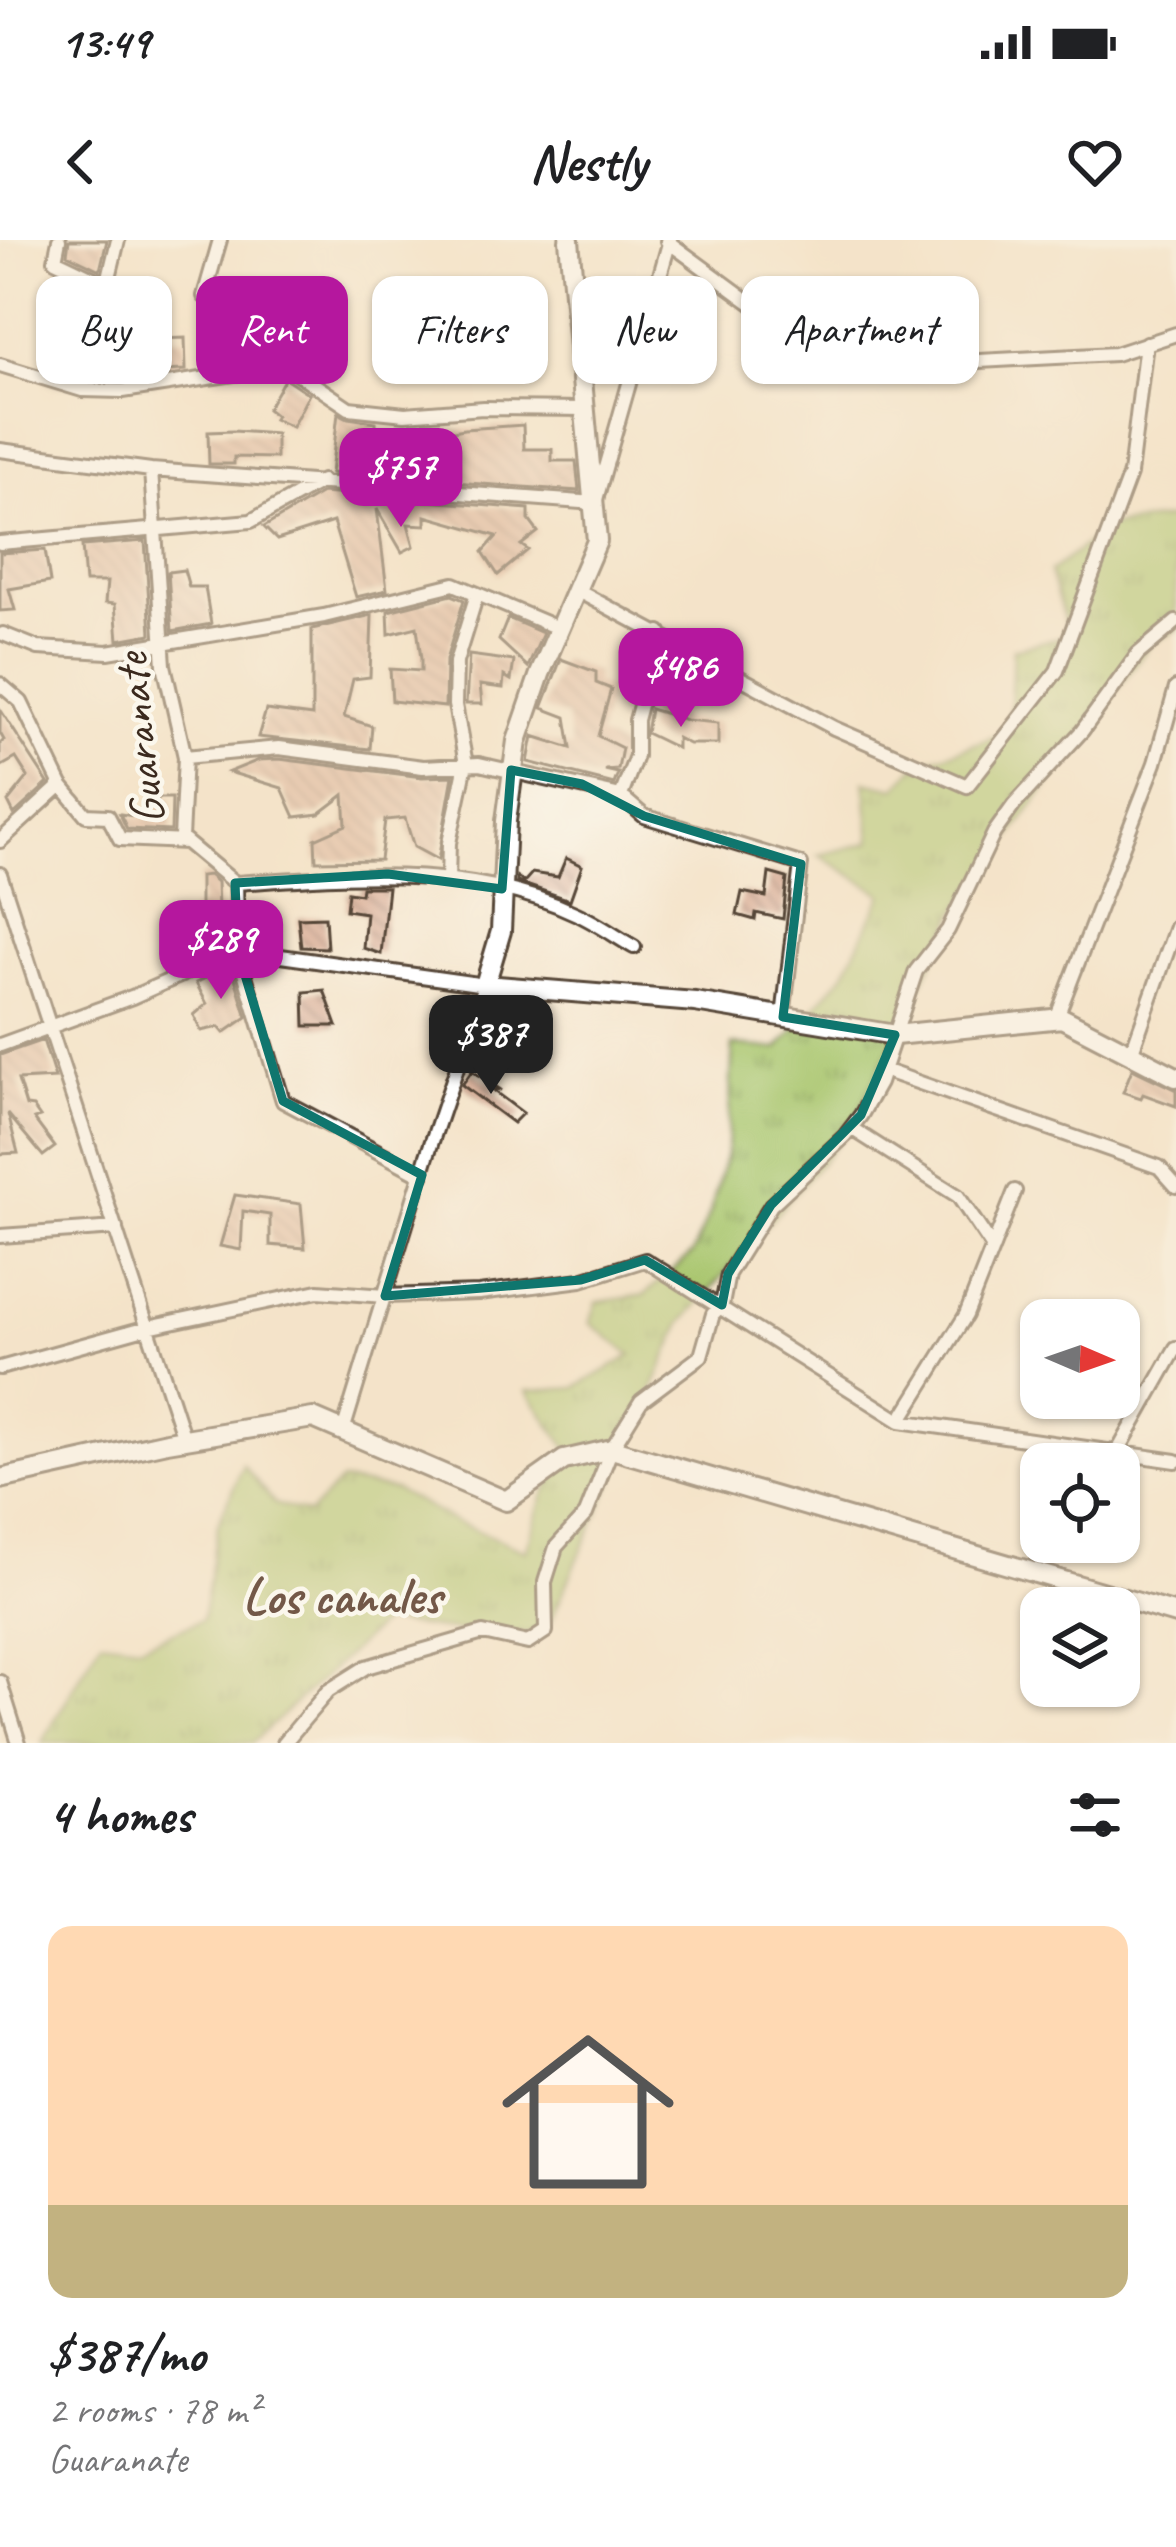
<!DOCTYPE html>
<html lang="en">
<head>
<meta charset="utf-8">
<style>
  :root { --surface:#fff; --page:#f2f2f2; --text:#202124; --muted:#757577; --line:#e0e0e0; --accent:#b5179e }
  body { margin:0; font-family:Caveat,sans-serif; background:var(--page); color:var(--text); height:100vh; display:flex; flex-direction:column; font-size:45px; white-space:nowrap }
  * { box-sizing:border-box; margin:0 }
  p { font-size:39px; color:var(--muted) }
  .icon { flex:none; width:66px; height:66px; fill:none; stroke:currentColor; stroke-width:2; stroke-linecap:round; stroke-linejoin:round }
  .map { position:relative; height:1503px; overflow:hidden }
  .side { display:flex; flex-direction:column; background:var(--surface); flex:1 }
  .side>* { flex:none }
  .guide { position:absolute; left:36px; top:36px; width:1104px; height:108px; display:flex; gap:24px }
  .needle { width:78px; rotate:92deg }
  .tools { position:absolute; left:1020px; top:1059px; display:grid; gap:24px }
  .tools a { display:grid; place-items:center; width:120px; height:120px; border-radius:24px; background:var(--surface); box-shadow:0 3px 9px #0004; font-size:60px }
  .price { position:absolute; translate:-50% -102px; padding:0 27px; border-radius:24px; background:var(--accent); color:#fff; font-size:39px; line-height:78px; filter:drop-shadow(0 3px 6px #0008) }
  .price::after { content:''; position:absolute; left:50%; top:72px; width:36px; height:27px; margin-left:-18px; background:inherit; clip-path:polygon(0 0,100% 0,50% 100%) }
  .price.current { background:#222; color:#fff }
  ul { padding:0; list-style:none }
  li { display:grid; align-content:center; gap:24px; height:636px; padding:0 48px }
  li+li { border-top:3px solid var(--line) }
  li span { display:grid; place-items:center; height:372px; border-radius:24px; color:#555 }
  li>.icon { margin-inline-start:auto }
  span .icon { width:216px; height:216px; fill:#fffc; stroke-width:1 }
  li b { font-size:51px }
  h2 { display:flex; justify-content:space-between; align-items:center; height:144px; padding:0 48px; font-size:51px }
  .pill { padding:0 42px; border-radius:24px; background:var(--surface); box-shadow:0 3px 9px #0004; font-size:42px; line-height:108px }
  .pill.current { background:var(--accent); color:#fff }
  .status { display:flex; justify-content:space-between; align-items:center; height:84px; padding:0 60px; background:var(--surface); direction:ltr }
  .status svg { height:33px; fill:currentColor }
  header { display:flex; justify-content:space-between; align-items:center; height:156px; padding:0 48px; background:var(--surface); font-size:54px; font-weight:700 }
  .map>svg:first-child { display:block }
</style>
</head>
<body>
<div class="status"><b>13:49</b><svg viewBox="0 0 49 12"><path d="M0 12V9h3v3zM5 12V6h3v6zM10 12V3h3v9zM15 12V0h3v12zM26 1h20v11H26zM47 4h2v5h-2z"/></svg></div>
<header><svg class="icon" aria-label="back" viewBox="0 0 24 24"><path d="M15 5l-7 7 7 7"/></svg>Nestly<svg class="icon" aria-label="heart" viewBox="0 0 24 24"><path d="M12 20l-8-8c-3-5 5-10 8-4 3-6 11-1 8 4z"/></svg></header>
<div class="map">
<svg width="1176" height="1503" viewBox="0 0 1176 1503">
  <defs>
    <pattern id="grass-tufts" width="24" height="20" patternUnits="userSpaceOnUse" patternTransform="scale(3)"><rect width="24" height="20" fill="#a7c56c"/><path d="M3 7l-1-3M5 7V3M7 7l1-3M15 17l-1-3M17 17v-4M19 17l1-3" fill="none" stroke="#89a058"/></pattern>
    <pattern id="building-back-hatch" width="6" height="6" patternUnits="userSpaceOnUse" patternTransform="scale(3)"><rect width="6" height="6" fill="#daae96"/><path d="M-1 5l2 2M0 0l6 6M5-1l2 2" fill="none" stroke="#b28e7a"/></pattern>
  </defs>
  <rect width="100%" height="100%" fill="#fbf7ec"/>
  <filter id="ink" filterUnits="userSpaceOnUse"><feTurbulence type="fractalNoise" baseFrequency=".00833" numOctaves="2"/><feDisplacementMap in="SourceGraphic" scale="24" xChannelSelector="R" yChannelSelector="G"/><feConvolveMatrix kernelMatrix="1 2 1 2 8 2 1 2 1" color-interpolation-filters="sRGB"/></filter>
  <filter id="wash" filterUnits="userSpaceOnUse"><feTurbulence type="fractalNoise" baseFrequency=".004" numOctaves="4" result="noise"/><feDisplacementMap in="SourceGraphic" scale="48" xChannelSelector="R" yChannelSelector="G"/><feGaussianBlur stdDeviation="2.7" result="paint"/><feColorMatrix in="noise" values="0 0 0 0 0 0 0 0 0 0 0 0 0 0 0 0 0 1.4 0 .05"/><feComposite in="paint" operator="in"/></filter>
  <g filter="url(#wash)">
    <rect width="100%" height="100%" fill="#f4e3c9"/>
    <path fill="url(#grass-tufts)" stroke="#717845" stroke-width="3" d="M1173,278L1176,279V390L1150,404L957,671L851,888L682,1083L546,1391L492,1395L383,1382L252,1503H42L101,1400L141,1405L202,1380L218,1284L243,1225L275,1264L308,1274L341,1241L395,1250L453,1281L526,1311L544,1254L569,1211L527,1151L575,1148L632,1115L590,1083L597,1062L644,1055L692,1014L711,970L727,911L733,805L778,809L844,734L883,654L819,615L871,602L865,541L896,548L917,524L1009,492L1013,409L1069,395L1050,332L1110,286Z"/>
    <g id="blocks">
      <path fill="url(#building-back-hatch)" d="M69,0H107L100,30L67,14Z
        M249,62L280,72L270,92L297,108L294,118L274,105L239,93Z
        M185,98L186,130L161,131L160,99Z
        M285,138L309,154L292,187L274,179L276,176L267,169Z
        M338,173L348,178L376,182V205L464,189L523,185L524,209H552V221H576L579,251L331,233Z
        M233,191L276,194V218L234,217V224H209L208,192Z
        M322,253L529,269V280L538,292L521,305L528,310L498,335L483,312L497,296L426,276V285L408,284L414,306L402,312L377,269L387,350L356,357L333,282L277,300L264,287Z
        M145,301L151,394L118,400L115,364L105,363L107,342H85L82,306Z
        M45,310L50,342L9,349L15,370L0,371V313Z
        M184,330L189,347H205L211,384L172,391L168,332Z
        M452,355L464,360L446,420L445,467L392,461L390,429L421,431V419L417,387L389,394L388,371Z
        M372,375L370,437L353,439L344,477L372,486L370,509L258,497L266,470L312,476V389Z
        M508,378L543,393L528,427L499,400Z
        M469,415L514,421L511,440L504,436L503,448L480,445L482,464H466Z
        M561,419L596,432V443L611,449L598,496L622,508L618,529L605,530L618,533L614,544L528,522L533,496L571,508L566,477L542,468Z
        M0,469L48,543L14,574L8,562L28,537L16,518L0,527V504L4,500L0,493Z
        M650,469L686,480L718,483V504H689L677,498V508L646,493Z
        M279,519L422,537L453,536L438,620L414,607L405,578L385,580L380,620L316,621L315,599L346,585L344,555L319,574L295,577L282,548L229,532L259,520Z
        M157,558H172L171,591L127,589L120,574L159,580Z
        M566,618L582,626L570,660L517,642V637L524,642L532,633L558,637Z
        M769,633L787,638L783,679L756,673L755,680L737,675L742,652L766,657Z
        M209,635L217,642L218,669L222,668L218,698H211L208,677L194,683L189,672L200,666V636Z
        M362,647H388L381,714L363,708L366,673L346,670L348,652L361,654Z
        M325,677L327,708L301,707L298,678Z
        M231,725L247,777L224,793L219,787L201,791L194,775L207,764L196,743Z
        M324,750L337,786H305L304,752Z
        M43,800L55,838L18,840L26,866L33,867L40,877L34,879L55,907L43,916L8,874L18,913L0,914V815Z
        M1132,829L1176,850V866L1143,854L1141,858L1123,852Z
        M472,831L501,850L491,849L523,873L513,883L462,845Z
        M235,955L301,964L305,1008L270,1005V975L243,971L241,1010L220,1006Z"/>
    </g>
  </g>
  <g filter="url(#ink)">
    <use href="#blocks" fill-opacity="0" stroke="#574638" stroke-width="3"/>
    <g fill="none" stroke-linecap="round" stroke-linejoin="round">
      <g stroke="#574638" stroke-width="18">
        <path id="street" d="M59,0L55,20L107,45
          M667,1L830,121H979L1115,114L1176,94
          M204,56L220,0
          M0,125L82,150L123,151L247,132L269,114L349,168L405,174L483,168L586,169
          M82,150L118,0
          M0,210L151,230L595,263L670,0
          M151,230L164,425L185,517L181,598L236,644L238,712L283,861L422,935
          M0,303L251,281L322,241
          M576,350L834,488L967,546L1057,431L1130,234L1146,103
          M3,394L38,408L108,412L324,376L454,344L560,389
          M0,444L21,462L61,545L86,575L108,576L120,599L186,602
          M185,517L279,508L423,527L479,524L621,556L644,576L801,624L783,777
          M621,556L636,516V480L660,392
          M0,601L61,545
          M0,634L184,1199
          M448,640L449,603L466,524L455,465L456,422L477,354
          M235,643C348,636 470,623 577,674C597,683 615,696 634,707
          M1056,779L1155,523L1176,448
          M0,805L132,757L238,710L485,745L426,919L343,1191
          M1131,814L1176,687
          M883,830L1159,927L1176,946
          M851,888L958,956L993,1008
          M0,996L116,988
          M0,1128L148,1087L318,1051L385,1056L479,1053L581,1040L645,1020L900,1181L1176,1221
          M900,1181L966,1075L1015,951
          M1118,1211L1176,1108
          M0,1442L19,1503
          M284,1503L328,1451L366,1427L483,1393L528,1403L546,1391L545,1342L556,1307L586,1274L612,1208L641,1161L701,1116L713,1074L722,1065L728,1034L771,965L845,896L861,875L879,843L916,731L948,690L994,593L1014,565L1082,491L1138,414L1176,382"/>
      </g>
      <g stroke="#574638" stroke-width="24">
        <path id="secondary" d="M569,0L597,301L540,434L517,501L506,581L501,691L485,745L695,762L895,795L1062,778L1176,837
          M0,1239L167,1202L313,1178L506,1261L564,1220L612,1209L1176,1374"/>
      </g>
      <use href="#street" stroke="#fff" stroke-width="12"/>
      <use href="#secondary" stroke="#fff" stroke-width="18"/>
    </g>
  </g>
  <path d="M0 0H1176V1503H0ZM511,530L582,544L644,576L801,624L783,777L895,795L861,875L771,965L728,1034L722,1065L645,1020L581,1040L385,1056L422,935L283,861L238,712L235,643L388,634L502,649Z" fill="#f4e3c9" fill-opacity=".55" fill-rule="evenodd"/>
  <path fill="none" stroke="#0f766e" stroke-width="9" stroke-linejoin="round" d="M511,530L582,544L644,576L801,624L783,777L895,795L861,875L771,965L728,1034L722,1065L645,1020L581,1040L385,1056L422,935L283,861L238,712L235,643L388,634L502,649Z"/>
  <g text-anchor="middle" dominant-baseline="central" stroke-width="9" stroke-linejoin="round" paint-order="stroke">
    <g font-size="48" fill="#3b2a1e" stroke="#fbf7ec">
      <text transform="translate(139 499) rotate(-96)">Guaranate</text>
    </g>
    <g font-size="51" font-weight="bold" fill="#735848" stroke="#fbf7ec">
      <text x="342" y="1356">Los canales</text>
    </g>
  </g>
</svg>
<div class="tools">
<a><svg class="needle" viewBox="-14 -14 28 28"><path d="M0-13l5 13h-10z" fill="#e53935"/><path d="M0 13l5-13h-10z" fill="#757577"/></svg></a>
<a><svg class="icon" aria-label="locate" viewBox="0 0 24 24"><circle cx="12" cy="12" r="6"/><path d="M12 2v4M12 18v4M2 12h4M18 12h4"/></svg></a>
<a><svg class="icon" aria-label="layers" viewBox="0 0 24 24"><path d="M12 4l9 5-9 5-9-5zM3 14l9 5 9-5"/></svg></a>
</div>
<b class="price" style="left:401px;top:290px">$757</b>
<b class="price" style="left:681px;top:490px">$486</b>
<b class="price" style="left:221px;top:762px">$289</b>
<b class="price current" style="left:491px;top:857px">$387</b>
<div class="guide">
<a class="pill">Buy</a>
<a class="pill current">Rent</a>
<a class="pill">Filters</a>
<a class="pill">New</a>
<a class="pill">Apartment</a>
</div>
</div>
<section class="side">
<h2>4 homes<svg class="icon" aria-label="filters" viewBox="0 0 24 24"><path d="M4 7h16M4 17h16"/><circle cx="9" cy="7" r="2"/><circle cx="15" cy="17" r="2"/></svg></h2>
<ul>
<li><span style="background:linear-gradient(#ffd9b3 75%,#c2b280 0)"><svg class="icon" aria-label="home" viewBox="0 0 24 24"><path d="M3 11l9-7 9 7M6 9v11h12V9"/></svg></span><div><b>$387/mo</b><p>2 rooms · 78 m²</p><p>Guaranate</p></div></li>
</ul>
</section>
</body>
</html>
